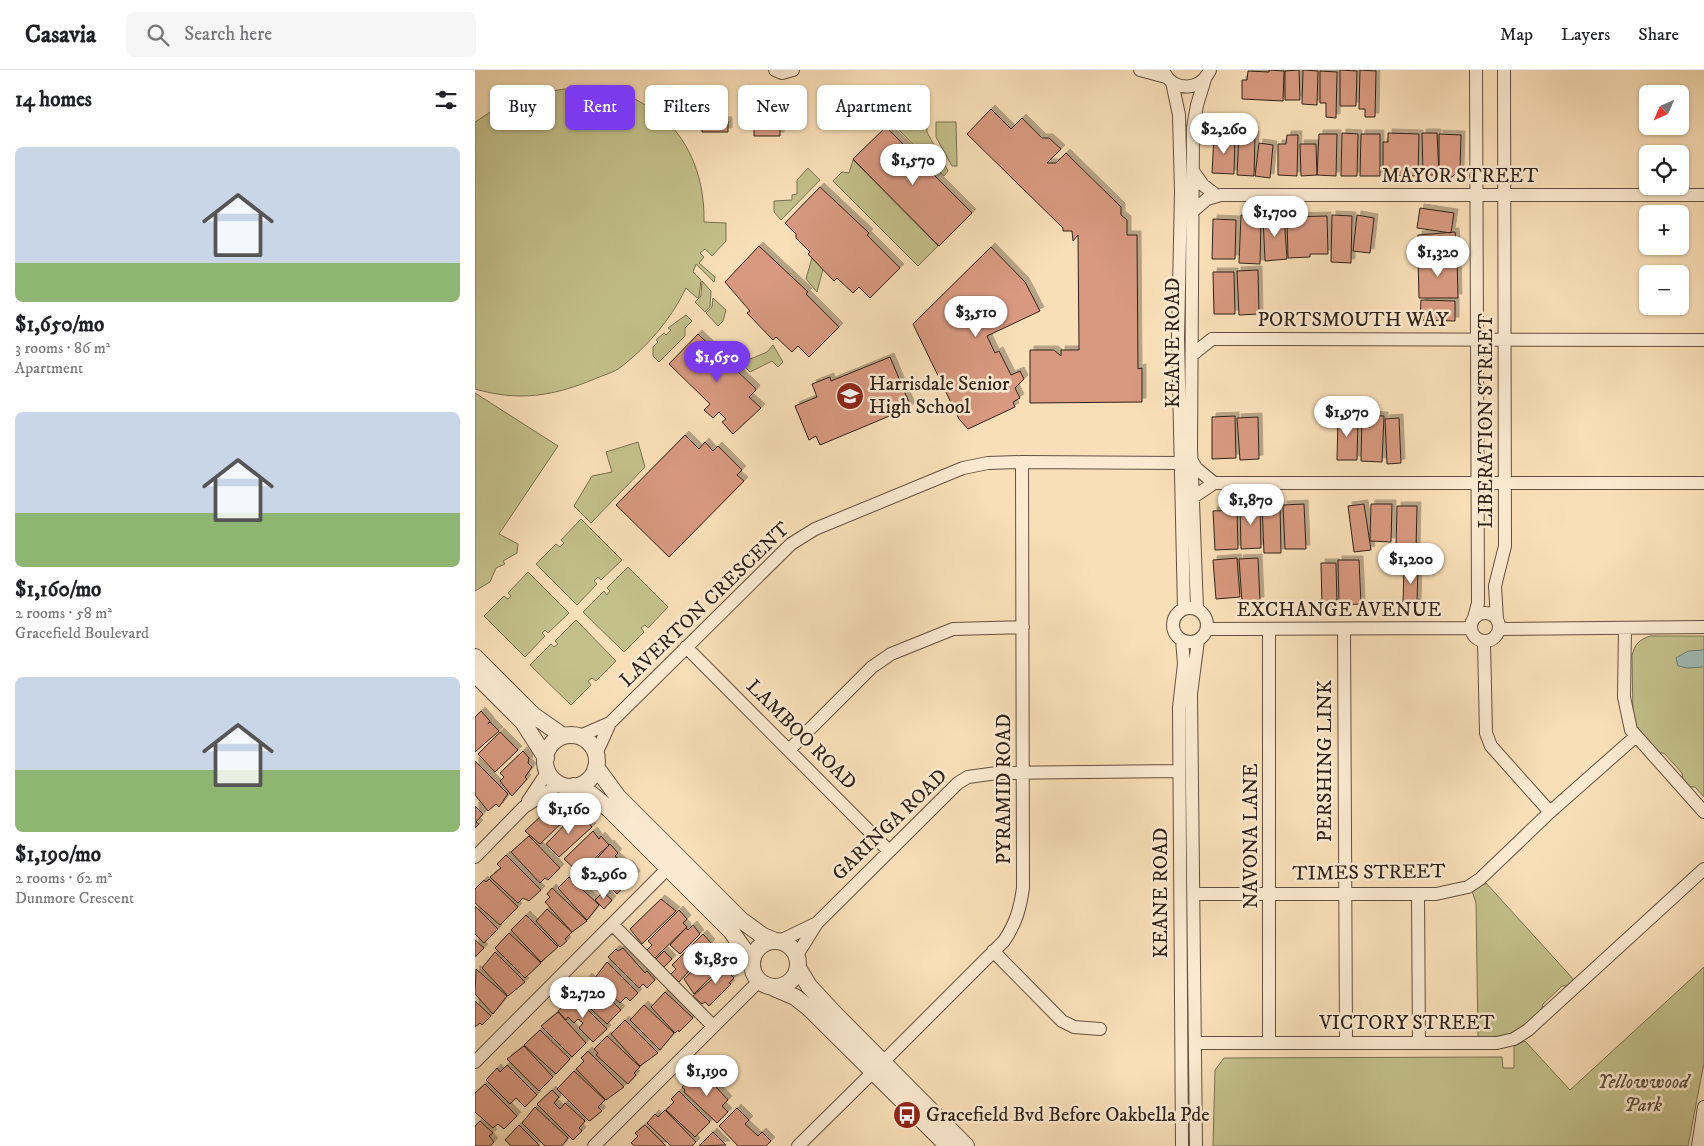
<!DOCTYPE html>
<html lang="en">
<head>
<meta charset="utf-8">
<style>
  :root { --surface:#fff; --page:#f6f6f6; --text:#202124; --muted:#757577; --line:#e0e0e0; --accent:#7c3aed }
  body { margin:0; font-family:"IM FELL DW Pica",serif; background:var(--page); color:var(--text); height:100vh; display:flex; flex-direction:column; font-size:19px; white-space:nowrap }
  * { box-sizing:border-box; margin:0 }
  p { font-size:16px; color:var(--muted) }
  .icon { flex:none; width:28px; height:28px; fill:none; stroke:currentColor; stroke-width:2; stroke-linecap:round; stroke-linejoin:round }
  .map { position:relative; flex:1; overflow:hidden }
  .panel { display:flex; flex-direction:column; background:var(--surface); width:475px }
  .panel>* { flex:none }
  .top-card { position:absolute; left:15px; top:15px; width:475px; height:45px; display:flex; gap:10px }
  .needle { width:32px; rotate:225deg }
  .controls { position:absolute; left:1164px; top:15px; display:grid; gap:10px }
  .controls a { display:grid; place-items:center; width:50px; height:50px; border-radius:8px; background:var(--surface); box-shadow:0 1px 4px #0004; font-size:25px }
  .price { position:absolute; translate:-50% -42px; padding:0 11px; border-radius:18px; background:#fff; color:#222; font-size:16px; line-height:32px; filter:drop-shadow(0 1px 2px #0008) }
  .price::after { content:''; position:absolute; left:50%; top:30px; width:15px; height:11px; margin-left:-8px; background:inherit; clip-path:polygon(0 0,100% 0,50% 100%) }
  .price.on { background:var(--accent); color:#fff }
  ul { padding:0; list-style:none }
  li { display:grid; align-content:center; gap:10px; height:265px; padding:0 15px }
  li span { display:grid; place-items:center; height:155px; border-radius:8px; color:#555 }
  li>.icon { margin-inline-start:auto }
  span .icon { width:90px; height:90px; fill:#fffc; stroke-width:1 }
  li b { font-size:21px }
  h2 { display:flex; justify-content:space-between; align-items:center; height:60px; padding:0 15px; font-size:21px }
  .pill { padding:0 18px; border-radius:8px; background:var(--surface); box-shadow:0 1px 4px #0004; font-size:18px; line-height:45px }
  .pill.on { background:var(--accent); color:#fff }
  header { display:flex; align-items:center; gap:30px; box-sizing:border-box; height:70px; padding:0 25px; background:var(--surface); border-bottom:1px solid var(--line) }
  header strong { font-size:24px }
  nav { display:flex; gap:28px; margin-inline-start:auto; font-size:18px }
  .search { width:350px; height:45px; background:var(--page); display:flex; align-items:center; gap:12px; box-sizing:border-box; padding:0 18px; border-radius:8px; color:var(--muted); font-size:19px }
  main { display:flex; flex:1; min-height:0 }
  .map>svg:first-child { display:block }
</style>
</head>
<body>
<header>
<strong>Casavia</strong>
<div class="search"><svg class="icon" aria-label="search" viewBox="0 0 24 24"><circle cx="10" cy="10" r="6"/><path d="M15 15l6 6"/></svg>Search here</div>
<nav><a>Map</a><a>Layers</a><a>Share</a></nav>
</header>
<main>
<section class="panel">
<h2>14 homes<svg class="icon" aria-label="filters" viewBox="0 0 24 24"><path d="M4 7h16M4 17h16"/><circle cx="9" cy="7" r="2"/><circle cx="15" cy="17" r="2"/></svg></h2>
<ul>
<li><span style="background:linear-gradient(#c9d6e8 75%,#8fb573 0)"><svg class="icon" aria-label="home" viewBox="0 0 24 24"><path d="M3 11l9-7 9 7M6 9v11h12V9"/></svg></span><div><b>$1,650/mo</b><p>3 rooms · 86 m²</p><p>Apartment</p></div></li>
<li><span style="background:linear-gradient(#c9d6e8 65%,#8fb573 0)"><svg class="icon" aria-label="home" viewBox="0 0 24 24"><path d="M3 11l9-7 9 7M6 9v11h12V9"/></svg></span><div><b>$1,160/mo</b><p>2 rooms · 58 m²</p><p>Gracefield Boulevard</p></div></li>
<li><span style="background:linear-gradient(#c9d6e8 60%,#8fb573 0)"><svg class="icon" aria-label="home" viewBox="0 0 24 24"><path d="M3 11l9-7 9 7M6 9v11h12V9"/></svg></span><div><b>$1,190/mo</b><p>2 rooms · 62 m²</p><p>Dunmore Crescent</p></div></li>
</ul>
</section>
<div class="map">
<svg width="1229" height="1076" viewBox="0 0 1229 1076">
  <defs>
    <filter id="shadow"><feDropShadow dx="4" dy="-4" stdDeviation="0" flood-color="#0004"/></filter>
  </defs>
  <rect width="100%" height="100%" fill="#f9dfb8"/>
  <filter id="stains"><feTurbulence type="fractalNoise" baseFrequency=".004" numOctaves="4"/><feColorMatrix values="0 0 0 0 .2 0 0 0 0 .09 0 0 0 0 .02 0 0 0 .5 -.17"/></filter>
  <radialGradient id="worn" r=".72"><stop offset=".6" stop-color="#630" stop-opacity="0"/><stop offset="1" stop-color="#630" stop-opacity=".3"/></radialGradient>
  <path fill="#c3c08b" stroke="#797052" d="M90,19C109,19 128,18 147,23C154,25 161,30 167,33C211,57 230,104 229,152L251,153V171L237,186L230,179L225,183L229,187L224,193L240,207L239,212L221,194L218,202L226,210L224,227L222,228L211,218C197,248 172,277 146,297C140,302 129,305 122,308C79,326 45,332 0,319V52L40,26Z
    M461,52H481L482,96H477L461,67Z
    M418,54L441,59L452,57V62L473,101L469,106Z
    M378,90L463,176L443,196L358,111L367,102L374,103Z
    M333,98L345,110L306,150L299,142V131L317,130V125L322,124V110Z
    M337,188L348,199L342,222L331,209Z
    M227,211L236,221L235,237L230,242L220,232L226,226Z
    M238,228L251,240L248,251L243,256L231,243L237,237Z
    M211,245L217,251L210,258V266L184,292L178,286V277L183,272L181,270L189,263L191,265L196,260L193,258Z
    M298,275L308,292L303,297L297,291L275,302L266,293L292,282Z
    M0,323L83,376L24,464L43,474L42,483L28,491L30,494L21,498L15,512L0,521Z
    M163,372L170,397L116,453L99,436L117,406L137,402L131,382Z
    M106,449L147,490L126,510L123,507L119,511L122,514L102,535L61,494L81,474L85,477L89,473L86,470Z
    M153,497L193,537L173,558L170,555L166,558L169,562L149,582L108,542L129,521L132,525L135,521L132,518Z
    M53,502L94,543L73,563L70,560L67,563L70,566L50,587L9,546L29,526L33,529L36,526L33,523Z
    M101,550L141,591L121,611L117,608L113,611L116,615L96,635L55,595L76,574L79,577L83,574L80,571Z
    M1175,566H1229V727L1220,717H1214L1208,710L1207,703L1189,683H1183L1162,659L1158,647L1157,585C1160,574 1164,570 1175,566Z
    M1011,813L1100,911L1094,916H1087L1068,934L1066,941L1050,956L1032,966L1003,967L1001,833L997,821Z
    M1229,897V993L1213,1076H738L740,1000L749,988L1027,987L1028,998H1039V976L1050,971L1095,1020Z"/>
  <path fill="#9ebcb4" stroke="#727e76" d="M1229,580V597L1212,598L1203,596L1201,588L1213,581Z"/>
  <path fill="#d89980" stroke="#2f2119" filter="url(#shadow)" d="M794,0L809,1L808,31L767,29V10H772L773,1L794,2Z
    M824,0L825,30H810V1Z
    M828,0L843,1L842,35L827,34Z
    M865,0L882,1L881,36H865Z
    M885,0L901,1L900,47H890V39H884Z
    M845,1L862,2L861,48L851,47V33H845Z
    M516,39L536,59L547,48L567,68H574L586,79L572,93H581L591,83L646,137V145L652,150V165H662L663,299L667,298V332L555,333V280H579L586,286V280H604L603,165L598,171L597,161H588V158L492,64Z
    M227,51H253V62H227Z
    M279,54H305V66H279Z
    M411,57L497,143L464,176L378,89Z
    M867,63L883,64L882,106H866Z
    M913,63L944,64L943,106L908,105V72H913Z
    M947,63H962L964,105H948Z
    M764,64L780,65L779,106L762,105Z
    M844,64H862L861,106L842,105Z
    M886,64H905V106H885Z
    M964,64L986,65L985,99L977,107L964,106Z
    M812,65H823L822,106L803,105V74H811Z
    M739,66L760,67L759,104L737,103Z
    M784,73L798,75L795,108L780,106Z
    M825,74H841L842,105L826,106Z
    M345,117L394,163L392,165L425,198L395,228L384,217L378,223L362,208L359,211L333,184L335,182L321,168V164L310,153Z
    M945,138L979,143L976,163L942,158Z
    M766,145L786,146L785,194L764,193Z
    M809,145L812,189L790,191L788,147Z
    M857,145L877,146L876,193L856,192Z
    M882,145L899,148L895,183L878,181Z
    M852,146L853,184H835V187L813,188L812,147Z
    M738,149L761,150L760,189H737Z
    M980,162L982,182L944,185L943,165Z
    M284,176L333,222L331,224L364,257L334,287L323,276L317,282L301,267L298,270L272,243L275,241L250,212Z
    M516,177L550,212L565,241L512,266L520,283L524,281L536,305L545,301L549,309L540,318L545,328L538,332L540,337L493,359L484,349L438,254Z
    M943,187H982L983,228H944Z
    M783,200L784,244L764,245L762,201Z
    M738,202H759L760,244H739Z
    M946,230L980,231V251L945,250Z
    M223,264L280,318L281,320L274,327L286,338L258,364L247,352L251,349L244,342L238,348L229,340L235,334L194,294Z
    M415,287L436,337L345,375L341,366L334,370L320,336L342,327L337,314L355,307L356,311Z
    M887,345L909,346L907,392L886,391Z
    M760,346L761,388L737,389V347Z
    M863,346L883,347L882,390H862Z
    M783,347L784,389L765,390L762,348Z
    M924,348L926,393L912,394L910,349Z
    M210,365L224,379L230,372L238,381L243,376L267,400L262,405L269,411L194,487L141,435Z
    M785,434L786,478L766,479L765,435Z
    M829,434L831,479H810L808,435Z
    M889,434L896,480L879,482L873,436Z
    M896,434H917L916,472L895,471Z
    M787,435H805L806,483H789Z
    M922,436H942L941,479L921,478Z
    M762,440L763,479L740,480L738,441Z
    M762,488L765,527L741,529L738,490Z
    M783,488L785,531L767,532L764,489Z
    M863,490H884L886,534L864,535Z
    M846,493H861L862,536L847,537Z
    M929,496H943L942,534L928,533Z
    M6,641L15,651L13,654L15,652L24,661L0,682V647Z
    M25,662L43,680L20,702L3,684Z
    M48,681L54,688L53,693L57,697L50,707L52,709L37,726L25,711L29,707L25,703Z
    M0,691L33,724L24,737L21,734L13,741L0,725Z
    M84,733L98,742L65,774L50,761L65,747L67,749Z
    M0,736L8,744L1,752L4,754L0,758Z
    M101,743H104L117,757L84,787L71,774Z
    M118,761L124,769L126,766L134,775L104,803L89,789Z
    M54,766L85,798L73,810L70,808L65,813L36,782Z
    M135,774L143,783L140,786L148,793L121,820L107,805Z
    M31,785L66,820L54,831L48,828L43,833L15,807L26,798L22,794Z
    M150,794L154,795L161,805L142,824L136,818L131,822L126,818Z
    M94,807L124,835L112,850L83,818Z
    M14,809L43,837L25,855L0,833V819L9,810L11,812Z
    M77,818L112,851L97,862L70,832L75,827L72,824Z
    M128,822L137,830L129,839L120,830Z
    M186,829L201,841L167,874L155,859Z
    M0,836L23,859L9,873L0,864Z
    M72,839L97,862L90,869L92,871L85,877L61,851Z
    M204,840L212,849L208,853L212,857L180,888L172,880L177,875L173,871Z
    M51,845L83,877L66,892L36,860Z
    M218,855L225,864L205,884L195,875L211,858L213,860Z
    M34,863L66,893L50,908L20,878Z
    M228,864L236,873L233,876L237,880L221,896L219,895L204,912L196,904L201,899L197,895Z
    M0,870L9,878L0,887Z
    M148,878L170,903L172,901L180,910L172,918L168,914L164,918L133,887L141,879L143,881Z
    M239,880L253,890L219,924L209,909Z
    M189,881L197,889L189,897L181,889Z
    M20,882L50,912L33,926L7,898Z
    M252,891L261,900L256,905L259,908L254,913L256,914L234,936L230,932L227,934L218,926L242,905L241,903Z
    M132,892L163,923L155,931L151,927L145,933L119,909Z
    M1,899L32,926L18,944L0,924Z
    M113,907L146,940L132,954L100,924Z
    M190,922L218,948L204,962L203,960L200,963L176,937Z
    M99,926L132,959L118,972L104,958L108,953L103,949L99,953L93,947L91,950L83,941Z
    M0,931L16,946L7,955L5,953L0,957Z
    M169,935L199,963L185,980L155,950Z
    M83,942L111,973L97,987L66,956Z
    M150,950L183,983L165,996L136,964Z
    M65,960L95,989L81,1004L49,975Z
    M132,966L165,997L159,1003L161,1005L153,1014L121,985L123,983L119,979Z
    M49,976L78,1007L64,1021L32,989Z
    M113,981L149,1017L131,1030L101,999L109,991L106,988Z
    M32,995L62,1025L50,1037L41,1028L35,1034L11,1010L22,998L25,1002Z
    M99,1001L130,1030L123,1037L127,1041L116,1050L114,1051L82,1019Z
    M227,1002L253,1030L247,1036L253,1042L242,1053L209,1022L210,1020L207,1017L218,1007L220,1009Z
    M10,1014L42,1046L29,1059L23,1054L18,1058L0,1042V1023Z
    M77,1020L84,1027L79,1033L85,1039L90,1033L110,1051L104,1058L107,1061L98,1070L62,1034Z
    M204,1021L235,1052L220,1067L191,1040L199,1032L196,1029Z
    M60,1037L93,1068L87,1076H70L47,1053Z
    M262,1038L274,1050L270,1054L283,1066L287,1062L296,1071L291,1076H263L244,1056Z
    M190,1040L221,1072L217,1076H196L172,1053L180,1044L183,1047Z
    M5,1051L18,1063L14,1066L19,1072L15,1076H0V1056Z
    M44,1055L65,1076H36L30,1070Z
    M170,1055L191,1076H160L156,1073L163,1066L160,1063Z
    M238,1062L251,1075L224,1076Z"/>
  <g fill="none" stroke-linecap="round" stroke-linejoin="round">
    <g stroke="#625041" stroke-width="14">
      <path id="minor" d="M300,0L307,3L318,0
        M665,0L691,7
        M688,0C697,22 725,22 735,0
        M697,12L704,45L706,121L703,268L709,539
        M718,101L728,115L741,125
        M717,142L732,129L746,125H1229
        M717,285L737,269L1229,270
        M717,391L721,398L739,413L717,428
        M739,413H1229
        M698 555a17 17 0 1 1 34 0a17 17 0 1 1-34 0Z
        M722,539L716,378L718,58L722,35L730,9
        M996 557a14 14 0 1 1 28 0a14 14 0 1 1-28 0Z
        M999,548L1003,533L1001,0
        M1022,550L1020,516L1030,476L1029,0
        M1150,558L1149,627L1156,660L1229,742
        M732,559L996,558
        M869,559L871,972
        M1025,559L1229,557
        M794,560V973
        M1009,572L1011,663L1016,676L1075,742
        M211,577L413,780
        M105,666L135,653
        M314,680L397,597L416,584L478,559L548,557
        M121,684L135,653L316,474L340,459L488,398L513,393L547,392L705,393
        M53,731L73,701
        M0,787L49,737L85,714
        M719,824H961L993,817L1005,809L1075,742L1160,667
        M943,824L944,972
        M137,854L238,956
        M305,871L342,853
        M518,881L587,951L599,957L625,959
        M322,885L342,853L483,713L493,707L522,703L704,701
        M720,973H1022L1039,969L1053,960L1229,799
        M0,992L193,798
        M408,992L529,871C541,853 545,839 548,818L547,392
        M119,1076L284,911
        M323,1076L398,1002
        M707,1076L704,637L709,594L707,570
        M721,1076L716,624L723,570
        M1223,1076L1229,1037"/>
    </g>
    <g stroke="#625041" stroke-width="18">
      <path id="tertiary" d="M0,587L58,645L88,666
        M0,604L48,652L71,688
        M70 691a26 26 0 1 1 52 0a26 26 0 1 1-52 0Z
        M121,697L143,727L266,850L288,866L298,870
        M99,716L116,724L134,739L256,861L277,891
        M277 894a23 23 0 1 1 46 0a23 23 0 1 1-46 0Z
        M323,898L334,916L359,943L491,1076
        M299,918L320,927L334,938L473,1076"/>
    </g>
    <use href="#minor" stroke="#fbead1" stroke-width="12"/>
    <use href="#tertiary" stroke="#fbead1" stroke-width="16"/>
  </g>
  <defs>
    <g id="school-disc" transform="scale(1.4375)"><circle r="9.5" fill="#8f2418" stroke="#fbead1"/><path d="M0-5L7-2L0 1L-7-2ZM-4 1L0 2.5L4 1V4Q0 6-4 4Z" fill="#fff"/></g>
    <g id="bus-disc" transform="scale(1.4375)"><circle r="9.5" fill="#8f2418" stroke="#fbead1"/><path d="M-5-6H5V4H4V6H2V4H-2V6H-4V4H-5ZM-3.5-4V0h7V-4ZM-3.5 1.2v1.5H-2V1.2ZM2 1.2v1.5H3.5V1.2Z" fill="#fff"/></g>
  </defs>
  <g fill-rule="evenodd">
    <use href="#school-disc" x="375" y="326"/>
    <use href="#bus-disc" x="432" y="1045"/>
  </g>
  <g text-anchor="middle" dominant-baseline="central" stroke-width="5" stroke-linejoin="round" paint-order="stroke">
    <g font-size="20" fill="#2f2119" stroke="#fbead1">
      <text x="985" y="106">MAYOR STREET</text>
      <text x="878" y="250">PORTSMOUTH WAY</text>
      <text transform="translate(698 273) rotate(-90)">KEANE ROAD</text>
      <text transform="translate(1011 351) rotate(-90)">LIBERATION STREET</text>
      <text transform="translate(230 535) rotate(-44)">LAVERTON CRESCENT</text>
      <text x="864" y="540">EXCHANGE AVENUE</text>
      <text transform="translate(326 665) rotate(45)">LAMBOO ROAD</text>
      <text transform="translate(850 691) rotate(-90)">PERSHING LINK</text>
      <text transform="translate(529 719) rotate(-90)">PYRAMID ROAD</text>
      <text transform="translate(415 755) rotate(-44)">GARINGA ROAD</text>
      <text transform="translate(776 766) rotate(-90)">NAVONA LANE</text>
      <text transform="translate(894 803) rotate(-1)">TIMES STREET</text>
      <text transform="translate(686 823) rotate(-90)">KEANE ROAD</text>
      <text x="932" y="953">VICTORY STREET</text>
    </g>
    <g font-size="20" fill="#2f2119" stroke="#fbead1" text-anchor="start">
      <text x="394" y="314">Harrisdale Senior<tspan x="394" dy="23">High School</tspan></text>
      <text x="451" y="1045">Gracefield Bvd Before Oakbella Pde</text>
    </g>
    <g font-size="20" font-style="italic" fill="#5b513b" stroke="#fbead1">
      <text x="1168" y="1012">Yellowwood<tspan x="1168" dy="23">Park</tspan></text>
    </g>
  </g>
  <rect width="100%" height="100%" filter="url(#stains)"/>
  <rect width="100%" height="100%" fill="url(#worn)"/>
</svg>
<div class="controls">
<a><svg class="needle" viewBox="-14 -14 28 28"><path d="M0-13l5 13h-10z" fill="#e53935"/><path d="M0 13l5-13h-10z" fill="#757577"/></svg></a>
<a><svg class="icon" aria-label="locate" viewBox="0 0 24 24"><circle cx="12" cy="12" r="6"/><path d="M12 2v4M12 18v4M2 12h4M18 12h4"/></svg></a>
<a>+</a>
<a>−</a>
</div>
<b class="price" style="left:749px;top:85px">$2,260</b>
<b class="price" style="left:438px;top:116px">$1,570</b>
<b class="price" style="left:800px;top:168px">$1,700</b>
<b class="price" style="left:963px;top:208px">$1,320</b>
<b class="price" style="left:501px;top:268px">$3,510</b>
<b class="price on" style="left:242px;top:313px">$1,650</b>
<b class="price" style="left:872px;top:368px">$1,970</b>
<b class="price" style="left:776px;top:456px">$1,870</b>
<b class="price" style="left:936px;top:515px">$1,200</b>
<b class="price" style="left:94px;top:765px">$1,160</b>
<b class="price" style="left:129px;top:830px">$2,960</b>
<b class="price" style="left:241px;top:915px">$1,850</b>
<b class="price" style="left:108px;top:949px">$2,720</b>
<b class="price" style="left:232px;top:1027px">$1,190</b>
<div class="top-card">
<a class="pill">Buy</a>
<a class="pill on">Rent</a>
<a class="pill">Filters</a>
<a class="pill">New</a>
<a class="pill">Apartment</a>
</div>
</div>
</main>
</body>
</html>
